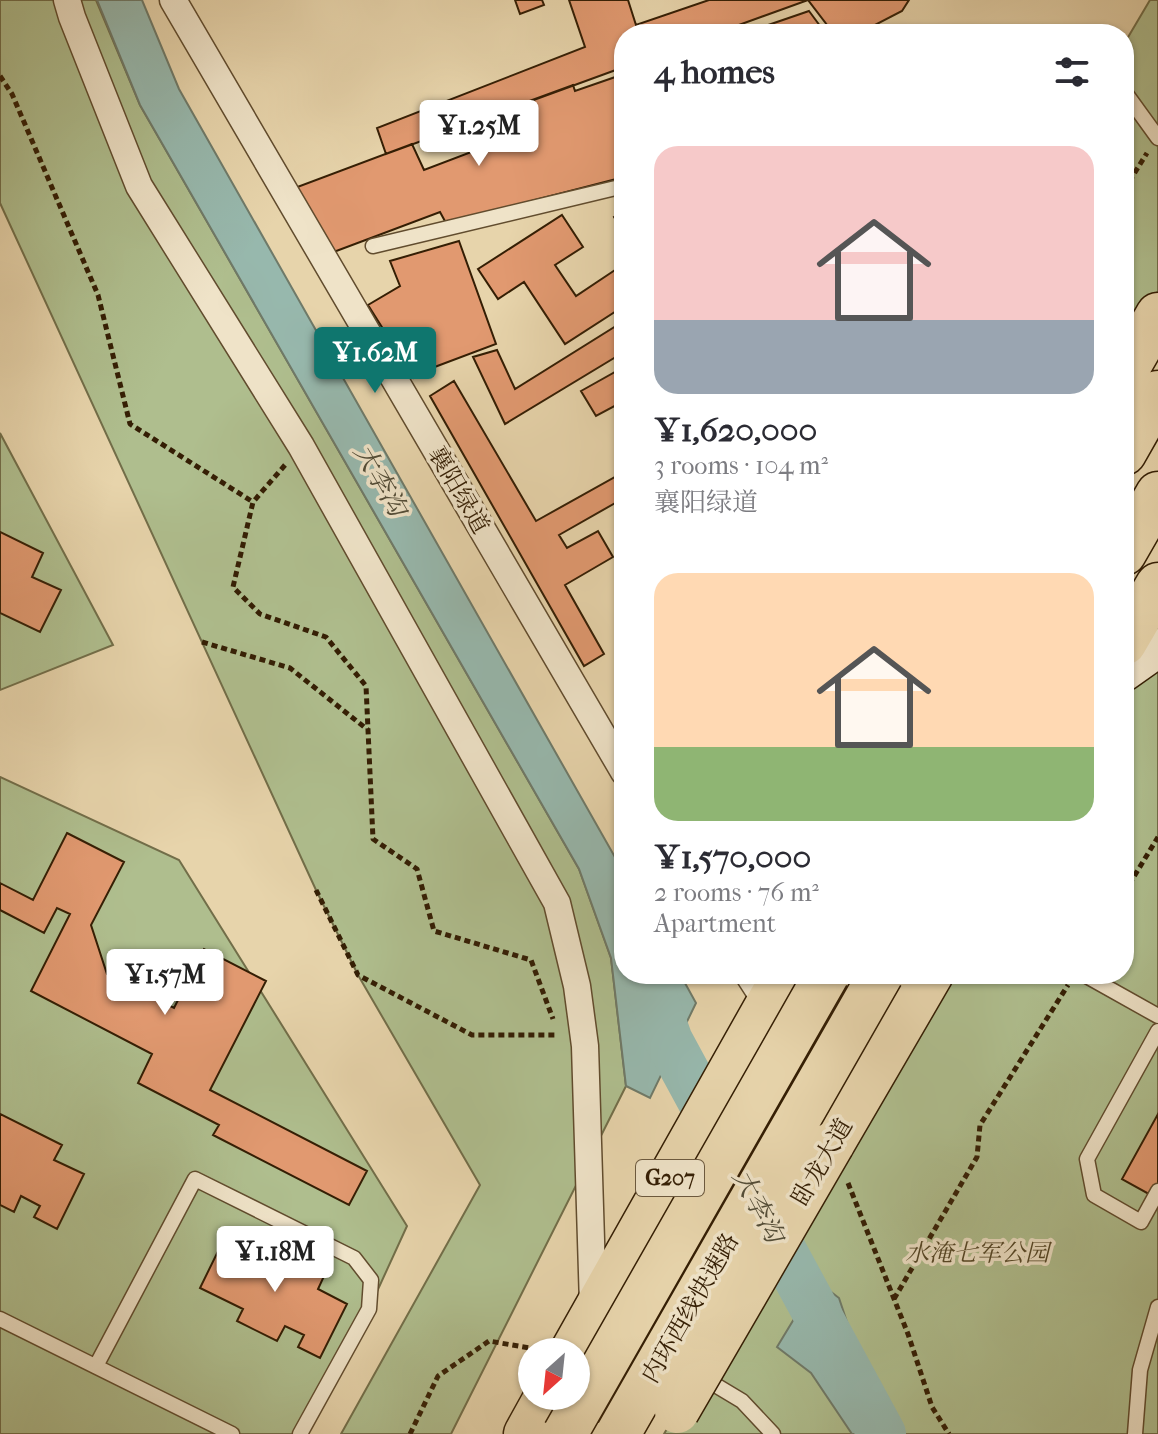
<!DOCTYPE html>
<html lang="en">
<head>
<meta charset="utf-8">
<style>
  :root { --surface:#fff; --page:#f2f2f3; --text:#2b2b33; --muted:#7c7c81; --accent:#0f766e }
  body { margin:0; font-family:"IM FELL French Canon","Noto Serif SC",serif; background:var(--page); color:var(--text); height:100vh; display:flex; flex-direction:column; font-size:30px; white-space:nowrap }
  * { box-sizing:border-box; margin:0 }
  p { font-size:26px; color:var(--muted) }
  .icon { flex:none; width:44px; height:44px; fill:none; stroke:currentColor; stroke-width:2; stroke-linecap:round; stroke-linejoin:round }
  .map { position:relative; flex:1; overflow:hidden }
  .panel { position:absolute; left:614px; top:24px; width:520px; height:960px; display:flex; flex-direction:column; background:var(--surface); border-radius:32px; box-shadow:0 2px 6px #0004 }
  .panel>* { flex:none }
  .needle { width:52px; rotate:207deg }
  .buttons { position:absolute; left:518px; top:1338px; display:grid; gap:16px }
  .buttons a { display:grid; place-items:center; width:72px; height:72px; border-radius:50%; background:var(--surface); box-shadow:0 2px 6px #0004; font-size:40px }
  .price { position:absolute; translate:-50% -68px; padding:0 18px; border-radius:8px; background:#fff; color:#222; font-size:26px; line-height:52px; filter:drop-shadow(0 2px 4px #0008) }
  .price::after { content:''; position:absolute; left:50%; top:48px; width:24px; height:18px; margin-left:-12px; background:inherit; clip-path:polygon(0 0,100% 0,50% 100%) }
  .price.selected { background:var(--accent); color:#fff }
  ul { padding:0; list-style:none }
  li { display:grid; align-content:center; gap:16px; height:424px; padding:0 40px }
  li span { display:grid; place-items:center; height:248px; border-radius:24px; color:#555 }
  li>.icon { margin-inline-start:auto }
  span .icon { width:144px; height:144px; fill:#fffc; stroke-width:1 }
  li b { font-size:34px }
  h2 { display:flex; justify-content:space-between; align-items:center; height:96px; padding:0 40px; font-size:34px }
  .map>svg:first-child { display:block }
</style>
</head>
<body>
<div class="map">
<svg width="1158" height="1434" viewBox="0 0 1158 1434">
  <rect width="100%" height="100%" fill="#e7d4ab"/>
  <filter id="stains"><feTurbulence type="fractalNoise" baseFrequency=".0025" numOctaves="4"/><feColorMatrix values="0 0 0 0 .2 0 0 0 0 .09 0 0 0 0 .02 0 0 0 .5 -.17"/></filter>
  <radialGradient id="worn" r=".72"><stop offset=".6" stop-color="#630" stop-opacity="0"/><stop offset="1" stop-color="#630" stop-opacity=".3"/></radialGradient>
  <path fill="#afbe8e" stroke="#726e49" stroke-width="2" d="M0,0H96L140,105L579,869L611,958L626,1086L451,1434H341L480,1185L358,975L316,890L0,203Z
    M1150,0H1158V291L1124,353V44Z
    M0,433L113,645L0,690Z
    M1158,658V1434H664L931,974H1124V676Z
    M0,777L179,860L407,1226L369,1309L300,1434H0Z"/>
  <path fill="#97b8ad" stroke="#6f7a69" stroke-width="2" d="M97,0H142L179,89L624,873V974H680L696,1003L650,1098L626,1086L611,958L579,869L140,105Z
    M817,1281L839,1298L863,1370L903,1434H852L811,1373L777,1347Z"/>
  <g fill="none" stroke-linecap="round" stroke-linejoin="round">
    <path stroke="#97b8ad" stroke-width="48" d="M645,974L669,1041L882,1434"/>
  </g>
  <path fill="#e19970" stroke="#341e04" stroke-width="2" d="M515,0H542L544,5L520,14Z
    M569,0H628L636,25L709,0H808L714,34H624V67L386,154L377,128L585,47Z
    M808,0H909L902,11L867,29L871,34H834Z
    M809,11L826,34H742Z
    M624,74V177L446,223L440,212L331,253L292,189L412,144L424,170L474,151L461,126L573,85L575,91Z
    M624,210V232L614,217Z
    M562,215L583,247L555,265L576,296L624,264V306L565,344L524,282L498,299L478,269Z
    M459,241L496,344L432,368L414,378L368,305L400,286L390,261Z
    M624,321V352L505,424L473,357L497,350L515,389Z
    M624,367V409L620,403L596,416L581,391Z
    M454,381L536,521L624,472V498L559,535L567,548L598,531L613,557L565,585L604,654L584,666L430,396Z
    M0,532L43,553L32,577L61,590L40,632L0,613Z
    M67,833L124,862L91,925L107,974L174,1008L204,949L266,981L210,1090L367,1171L349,1205L213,1135L219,1125L138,1083L152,1054L31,991L70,914L57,908L44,933L0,910V883L33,900Z
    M0,1114L62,1145L54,1160L84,1174L57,1229L34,1217L40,1206L21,1196L14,1212L0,1205Z
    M1158,1114V1199L1122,1179Z
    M224,1239L254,1254L260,1242L325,1274L318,1289L347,1304L320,1358L298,1347L304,1335L285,1326L277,1341L237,1321L243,1309L200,1288Z"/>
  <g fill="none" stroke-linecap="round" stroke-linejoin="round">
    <g stroke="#614c2e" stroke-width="17">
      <path id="lane" d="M1124,91L1158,138
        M373,246L624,186
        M1083,974L1158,1016
        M1158,1031L1087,1159L1094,1195L1141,1222L1158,1191
        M0,1319L232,1434
        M96,1366L195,1179L354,1258L371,1280L369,1309L300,1434
        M702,1377L742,1401L773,1434
        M1135,1434L1140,1370L1158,1307"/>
    </g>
    <g stroke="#614c2e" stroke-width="29">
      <path id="street" d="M67,0L72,17L139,186L301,446L557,903L577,986L585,1046L593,1305
        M173,0L624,772
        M748,974L768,1005"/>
    </g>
    <g stroke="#341e04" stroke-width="41">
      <path id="secondary" d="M1124,672L1158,648"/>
    </g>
    <g stroke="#341e04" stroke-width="47">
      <path id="highway" d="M1124,374L1158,315
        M1124,453L1158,393
        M1124,553L1158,494
        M1124,643L1158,585
        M832,1144L931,974
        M572,1352L785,974
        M526,1434L547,1396"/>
    </g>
    <path stroke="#341e04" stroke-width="5" stroke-dasharray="6 4" stroke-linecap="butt" d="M0,76L12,94L98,295L130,424L253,502
      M1124,190L1147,153
      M285,465L253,502L233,587L260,614L326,637L366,686L373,839L417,869L434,931L531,960L553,1019
      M202,642L290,668L368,730
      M316,890L358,975L472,1035H558
      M1124,893L1158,837
      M848,1183L908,1334L932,1407L949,1434
      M894,1299L977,1157L980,1125L1068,985
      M410,1434L438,1376L489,1341L541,1350"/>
    <use href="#lane" stroke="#efe3c8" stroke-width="14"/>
    <use href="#street" stroke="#efe3c8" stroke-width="26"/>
    <use href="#secondary" stroke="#efe3c8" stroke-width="38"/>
    <use href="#highway" stroke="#e7d4ab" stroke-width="44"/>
    <g stroke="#341e04" stroke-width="47" stroke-linecap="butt">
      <path id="highway-bridge" d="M677,1411L832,1144
        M565,1434L827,974
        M618,1434L881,974"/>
    </g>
    <use href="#highway-bridge" stroke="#e7d4ab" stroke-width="44"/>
  </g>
  <g text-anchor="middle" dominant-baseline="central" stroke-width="7" stroke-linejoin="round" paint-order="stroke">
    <rect fill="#efe3c8" stroke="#6c593f" stroke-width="2" x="636" y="1160" width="68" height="36" rx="6"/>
    <g font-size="22" font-weight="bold" fill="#341e04">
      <text x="670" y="1178">G207</text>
    </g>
    <g font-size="24" fill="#341e04" stroke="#efe3c8">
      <text transform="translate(459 490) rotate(60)">襄阳绿道</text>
      <text transform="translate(822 1162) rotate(-60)">卧龙大道</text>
      <text transform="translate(690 1308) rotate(-60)">内环西线快速路</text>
    </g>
    <g font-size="24" font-style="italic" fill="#534626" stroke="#efe3c8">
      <text x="977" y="1253">水淹七军公园</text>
    </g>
    <g font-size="26" font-style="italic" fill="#524c37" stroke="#efe3c8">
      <text transform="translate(380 480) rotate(60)">大李沟</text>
      <text transform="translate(758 1206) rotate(62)">大李沟</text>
    </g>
  </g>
  <rect width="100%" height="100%" filter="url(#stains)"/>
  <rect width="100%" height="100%" fill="url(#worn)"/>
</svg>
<div class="buttons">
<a><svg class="needle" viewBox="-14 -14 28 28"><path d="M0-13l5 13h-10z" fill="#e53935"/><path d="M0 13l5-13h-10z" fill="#7c7c81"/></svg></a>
</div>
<b class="price" style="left:479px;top:168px">¥1.25M</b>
<b class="price selected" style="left:375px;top:395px">¥1.62M</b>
<b class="price" style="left:165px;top:1017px">¥1.57M</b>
<b class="price" style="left:275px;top:1294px">¥1.18M</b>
<section class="panel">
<h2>4 homes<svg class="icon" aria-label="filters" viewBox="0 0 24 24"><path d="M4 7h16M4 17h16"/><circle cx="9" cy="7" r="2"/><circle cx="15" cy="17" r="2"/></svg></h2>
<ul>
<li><span style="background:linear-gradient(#f6c9c9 70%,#9aa5b1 0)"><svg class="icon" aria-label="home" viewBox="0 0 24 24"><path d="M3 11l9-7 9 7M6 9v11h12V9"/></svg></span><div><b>¥1,620,000</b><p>3 rooms · 104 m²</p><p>襄阳绿道</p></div></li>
<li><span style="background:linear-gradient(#ffd9b3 70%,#8fb573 0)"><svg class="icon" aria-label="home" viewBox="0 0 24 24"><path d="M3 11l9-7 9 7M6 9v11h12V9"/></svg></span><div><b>¥1,570,000</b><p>2 rooms · 76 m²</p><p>Apartment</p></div></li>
</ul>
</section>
</div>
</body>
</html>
